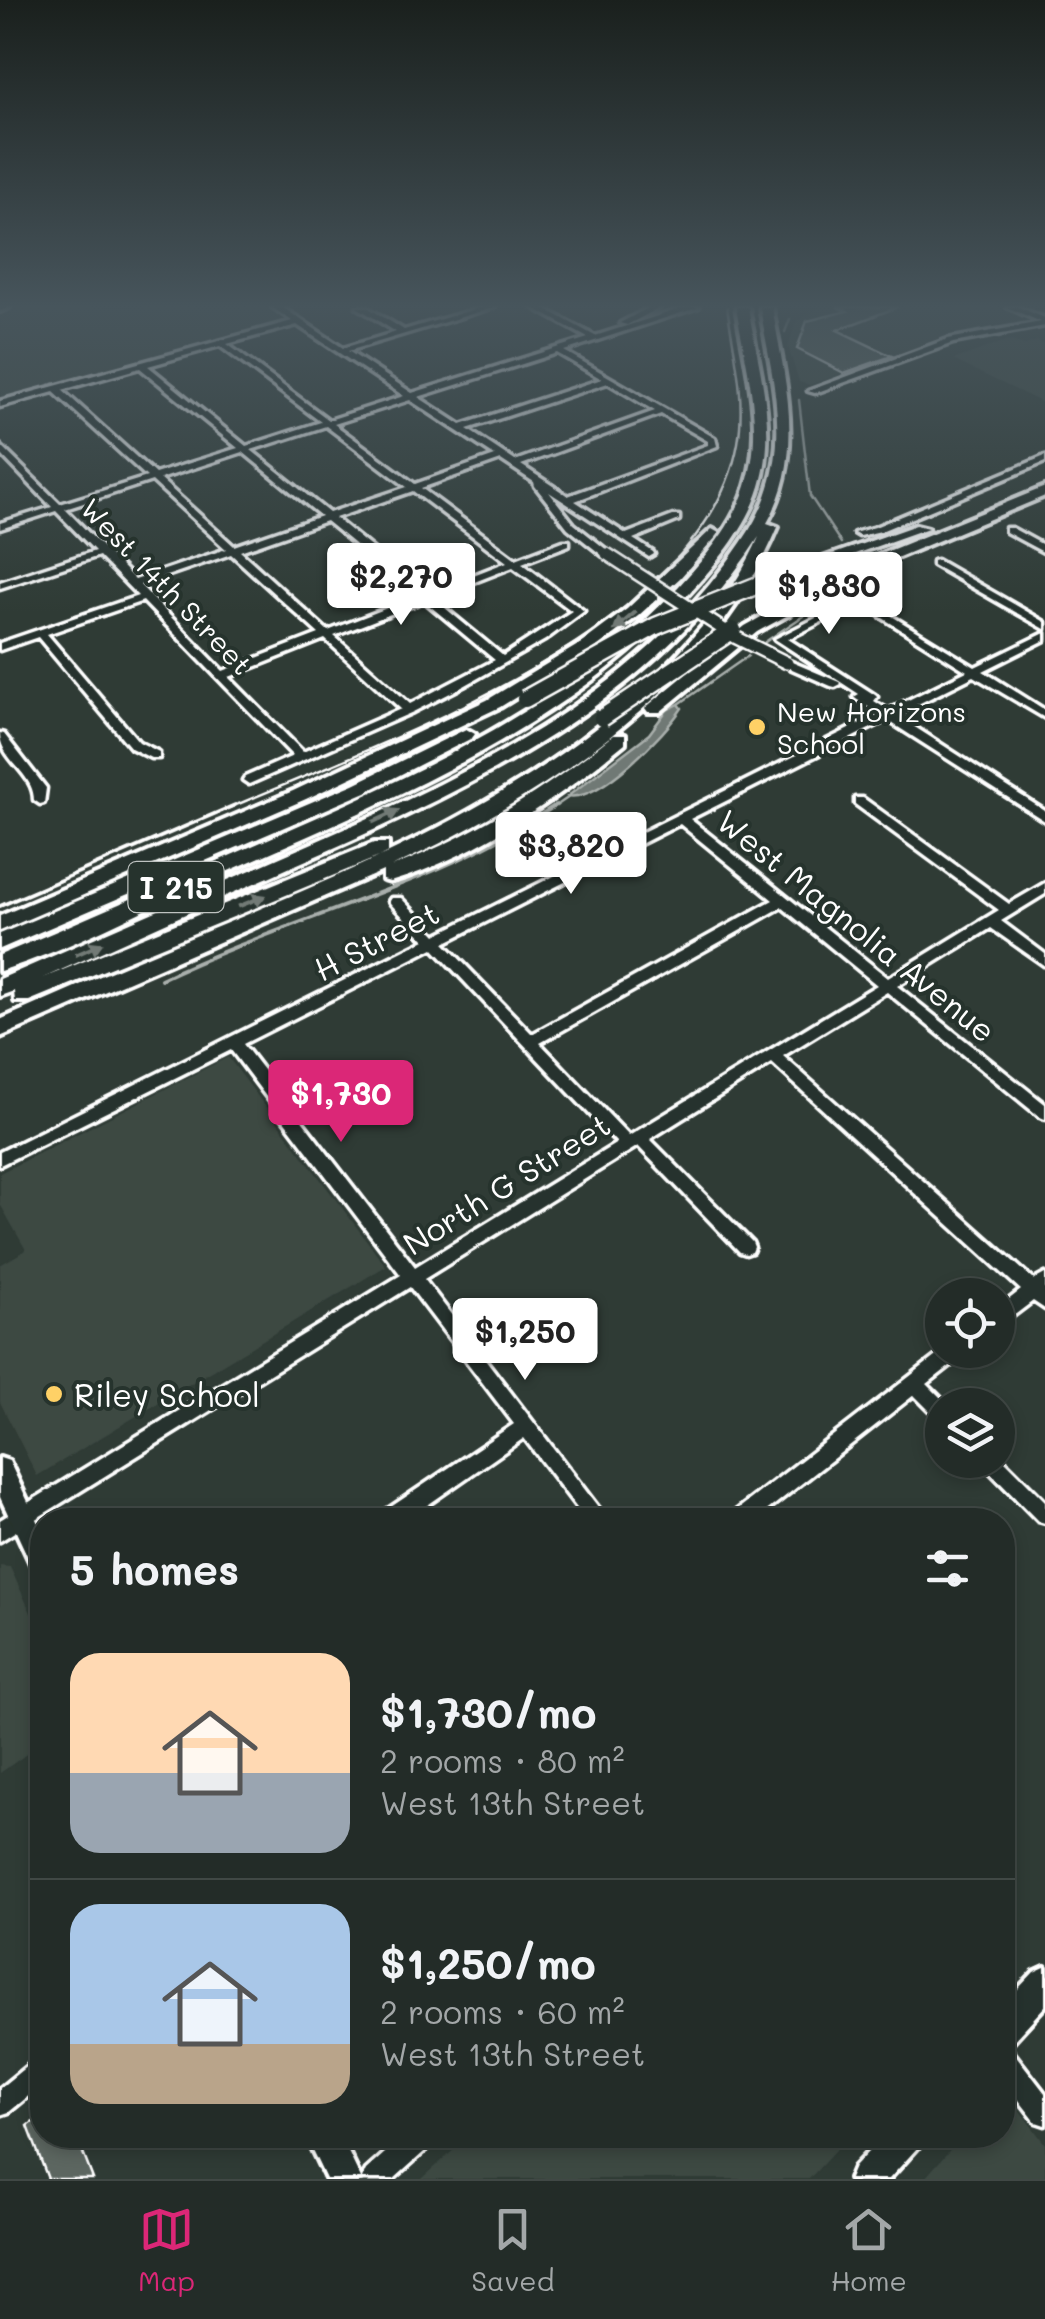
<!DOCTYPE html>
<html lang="en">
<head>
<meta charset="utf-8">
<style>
  :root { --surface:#232c28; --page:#2b3430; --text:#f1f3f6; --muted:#a3a7a8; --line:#404845; --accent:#db2777 }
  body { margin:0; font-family:Mali,sans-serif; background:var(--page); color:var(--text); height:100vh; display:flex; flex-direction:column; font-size:38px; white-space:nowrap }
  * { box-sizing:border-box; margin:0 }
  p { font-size:32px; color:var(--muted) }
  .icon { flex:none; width:55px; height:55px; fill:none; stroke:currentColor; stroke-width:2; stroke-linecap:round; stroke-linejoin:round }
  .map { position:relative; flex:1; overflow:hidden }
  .panel { position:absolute; left:30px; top:1508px; width:985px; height:640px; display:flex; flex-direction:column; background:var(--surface); border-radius:40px; box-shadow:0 5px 15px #0003,0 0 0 2px var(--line) }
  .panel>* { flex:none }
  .tools { position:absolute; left:925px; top:1278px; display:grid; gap:20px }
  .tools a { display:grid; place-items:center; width:90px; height:90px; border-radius:50%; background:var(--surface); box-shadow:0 5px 15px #0003,0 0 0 2px var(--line); font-size:50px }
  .price { position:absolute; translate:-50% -85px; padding:0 22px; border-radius:10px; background:#fff; color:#222; font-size:32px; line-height:65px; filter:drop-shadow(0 2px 5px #0008) }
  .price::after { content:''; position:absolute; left:50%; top:60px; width:30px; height:22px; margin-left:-15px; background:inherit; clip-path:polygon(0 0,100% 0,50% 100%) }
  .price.active { background:var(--accent); color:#fff }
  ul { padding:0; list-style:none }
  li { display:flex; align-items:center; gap:30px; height:250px; padding:0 40px }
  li+li { border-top:2px solid var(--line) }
  li span { display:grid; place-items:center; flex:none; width:280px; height:200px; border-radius:30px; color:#555 }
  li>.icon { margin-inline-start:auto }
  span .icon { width:120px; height:120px; fill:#fffc; stroke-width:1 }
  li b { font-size:42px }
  h2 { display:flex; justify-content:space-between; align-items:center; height:120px; padding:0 40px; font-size:42px }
  .tab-bar { display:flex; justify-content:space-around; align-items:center; height:140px; border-top:2px solid var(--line); background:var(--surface); font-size:28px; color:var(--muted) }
  .tab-bar a { display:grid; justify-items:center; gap:5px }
  .tab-bar .active { color:var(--accent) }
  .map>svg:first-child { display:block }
</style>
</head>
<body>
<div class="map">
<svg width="1045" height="2179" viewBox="0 0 1045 2179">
  <rect width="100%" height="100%" fill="#2f3b35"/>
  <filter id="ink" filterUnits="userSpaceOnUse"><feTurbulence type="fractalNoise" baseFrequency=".01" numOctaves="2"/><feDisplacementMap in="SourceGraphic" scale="20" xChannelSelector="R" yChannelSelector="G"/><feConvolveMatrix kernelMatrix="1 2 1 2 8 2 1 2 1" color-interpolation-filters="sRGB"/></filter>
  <g filter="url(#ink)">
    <path fill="#3c4842" d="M17,307H269L289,321L0,402V311Z
      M820,307H1000L1030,320L948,337L810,385L799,382L788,347L796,322Z
      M1008,340L1025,345L1037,341L1045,345V404L953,360Z
      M228,1057L386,1266L37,1476L0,1402V1265L26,1250L0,1204V1173Z
      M0,1566L10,1567L42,1637V1743L0,1773Z
      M1003,2095L1009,2096L1045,2144V2179H924L963,2135H1002Z
      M470,2135H850L809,2179H422Z"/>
    <path fill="#707975" stroke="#a9afac" stroke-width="2.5" d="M679,704L682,708C665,734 600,802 568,796L649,734L667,710Z"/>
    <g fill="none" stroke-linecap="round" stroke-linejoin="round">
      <path stroke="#a9afac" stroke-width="2.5" d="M785,332L790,319
        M799,400L810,496L841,543
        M812,611L864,585
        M765,642L806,614
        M679,704L748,656
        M553,808L569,797"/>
      <path stroke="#a9afac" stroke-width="4" d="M161,979C292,917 434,887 556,805"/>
    </g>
    <path fill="#5b6661" stroke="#fff" stroke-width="2.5" d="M837,307H898L837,330L892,356L844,373L797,349L807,321L847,311Z
      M42,2115V2135H76L93,2179H48L28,2126Z"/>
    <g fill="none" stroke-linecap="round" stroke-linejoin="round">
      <g stroke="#fff" stroke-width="7">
        <path id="minor" d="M272,307H282L343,348L396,332L357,307H367L404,330L482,307H495L348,351L412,393L588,338L532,307H542L595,336L686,307H699L564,351L715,438L717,446L575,501L626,534L673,516H679V520L633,539L653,552L654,554L649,557L549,492L574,524L612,554L603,556L568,528L535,486L534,482L501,460L421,488L516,559L563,541H569V545L522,563L584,611L545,640L464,686L413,712L249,784L243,780L245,777L293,756L143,601L47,634L139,742L159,752V758H151L131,748L38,637L0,650V643L138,596L99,556L0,588V582L95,551L56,511L0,529V523L52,507L0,453V445L60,504L147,477L54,392L0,407V401L292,321ZM297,325L404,396L329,420L227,344ZM220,346L321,422L246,446L148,366ZM557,353L602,379L461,425L418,397ZM140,368L238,448L155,474L62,390ZM608,383L655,411L515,461L467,429ZM410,400L495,456L415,484L334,424ZM661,414L708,441V445L568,496L521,465ZM326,426L407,487L329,513L251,450ZM243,452L321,516L234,546L160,479ZM152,481L226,549L135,580L65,509ZM413,491L507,562L427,593L335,518ZM326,521L418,596L328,631L240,551ZM231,554L319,634L223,671L140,585ZM513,567L572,611L503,656L433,598ZM424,601L495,660L410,704L334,636ZM325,639L401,709L303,752L229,677Z
          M650,307H661L627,325L620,323Z
          M1007,307H1018L1045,318V326L953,343L815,393L808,391L948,339L1041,322Z
          M1045,456V462L881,531L859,536L854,533L875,527Z
          M1006,528H1012L1045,546V553L1006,532Z
          M937,560L1045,622V629L933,565V561Z
          M859,596L975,667L1045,633V640L983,671L1045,710V718L974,676L896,715L1045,811V821L887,720L690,819L888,978L999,910L855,804V798H863L1009,904L1045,883V894L1001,921L1045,954V966L991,928L897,986L1045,1104V1119L1040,1117L887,992L783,1056L1034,1280L1045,1274V1309L1033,1301L1004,1323L998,1326V1308L1021,1290L772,1063L650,1139L752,1242L754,1247L752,1252L746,1254L740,1252L638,1146L424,1279L608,1520H586L524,1438L406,1520H379L382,1513L514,1424L410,1287L0,1541V1520L401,1275L231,1050L0,1165V1152L425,940L391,904L389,901L391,898H401L436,935L879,714L856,699L854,697L859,694L775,639ZM859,603L967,671L888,710L874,701L877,697L875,695L788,639ZM680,824L773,900L532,1034L444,943ZM782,907L877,985L629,1136L540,1043ZM433,948L617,1143L415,1267L243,1044Z
          M787,660L839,682L841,684L835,687L831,686L783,665V661Z
          M0,733L4,734L46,788L44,803L40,804L34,800C34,773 0,760 0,733Z
          M944,1350H966L963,1356L927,1384L948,1405H942V1419L936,1417L914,1395L755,1520H730L733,1513Z
          M998,1454L1045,1501V1523L1038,1521L984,1466L982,1460H998Z
          M1002,2046L1011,2049L1045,2093V2125L1036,2122L1002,2078Z
          M42,2058V2085L9,2112L0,2115V2088L33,2061Z
          M405,2135H436L433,2144L394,2179H362L366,2170Z"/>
      </g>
      <g stroke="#fff" stroke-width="8">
        <path id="major" d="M0,307H10L0,311Z
          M0,1458L9,1461L42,1532V1572L33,1568L0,1497Z
          M1045,1967V2006L1013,2041L1002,2046V2006L1034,1972Z
          M305,2135H340L361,2179H326Z
          M884,2135H923L918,2147L889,2179H849L854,2167Z"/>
      </g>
      <g stroke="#fff" stroke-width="8">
        <path id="highway" d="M736,307H748C758,366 778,427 760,486C748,526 718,562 690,592C561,734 379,804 208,880C142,910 68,950 0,971V955C79,922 157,887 236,853C395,783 559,716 679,586C706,557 734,524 746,486C765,427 746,366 736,307Z
          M760,307H772C785,381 806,454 767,523L778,527C711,688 544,797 391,867C473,836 545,790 613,735H625V743C556,800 477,856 390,882L383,880V871L0,1037V1020C63,992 125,965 188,939C357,869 529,801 661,671C700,632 737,589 759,537C650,705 471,788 293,866C210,903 126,941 43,978L374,843H388V853L29,1001H15L14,991L0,996V979C81,944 162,908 244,873C412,799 590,729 710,584C733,555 758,524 769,487C788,428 770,366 760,307Z
          M1045,487V496L877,566L757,632L660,712H648L645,708L745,626L854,565Z
          M916,525L928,528L793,576L780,573Z
          M712,529L719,533L717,536L680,578L638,616L594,649L500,707L306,799L0,931V916L293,791L487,700L583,642L627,609Z
          M466,729L475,734L472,738L366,792L0,949V934L354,784Z"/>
      </g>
      <use href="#minor" fill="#26332d" fill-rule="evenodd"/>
      <use href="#major" fill="#26332d" fill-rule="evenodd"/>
      <use href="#highway" fill="#26332d" fill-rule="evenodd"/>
      <path stroke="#fff" stroke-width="2.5" d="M229,808C383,742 705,631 738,443C746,398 734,352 727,307"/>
      <path stroke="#fff" stroke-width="4" d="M0,906L235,805"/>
      <g stroke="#fff" stroke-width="16" stroke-linecap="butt">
        <path id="minor-bridge" d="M607,554L735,637L787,663"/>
      </g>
      <g stroke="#fff" stroke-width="21" stroke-linecap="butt">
        <path id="highway-bridge" d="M525,699L656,626L788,573
          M602,718L733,630"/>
      </g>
      <use href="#minor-bridge" stroke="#26332d" stroke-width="11"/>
      <use href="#highway-bridge" stroke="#26332d" stroke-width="16"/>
    </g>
    <defs><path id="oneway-solid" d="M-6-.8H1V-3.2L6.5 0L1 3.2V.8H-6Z" transform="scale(2.5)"/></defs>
    <g fill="#727a76">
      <use href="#oneway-solid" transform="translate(625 621) rotate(140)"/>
      <use href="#oneway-solid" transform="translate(386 816) rotate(-25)"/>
      <use href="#oneway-solid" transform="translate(252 901) rotate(-22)"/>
      <use href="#oneway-solid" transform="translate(89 949) rotate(-24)"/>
    </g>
  </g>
  <linearGradient id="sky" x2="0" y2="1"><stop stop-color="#1a201d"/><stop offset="0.5" stop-color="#47555c"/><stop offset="1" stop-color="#47555c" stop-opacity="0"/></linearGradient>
  <rect width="1045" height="612" fill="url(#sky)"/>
  <g fill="#ffd166" stroke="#26332d" stroke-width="4">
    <circle cx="757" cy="727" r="10"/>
    <circle cx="54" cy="1394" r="10"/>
  </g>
  <g text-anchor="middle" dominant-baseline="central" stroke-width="8" stroke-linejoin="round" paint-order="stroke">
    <g font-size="28" fill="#fff" stroke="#26332d">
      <text transform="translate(167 586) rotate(46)">West 14th Street</text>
    </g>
    <g font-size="28" fill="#fff" stroke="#26332d" text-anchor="start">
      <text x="777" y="711">New Horizons<tspan x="777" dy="32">School</tspan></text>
    </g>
    <rect fill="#26332d" stroke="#bec2c0" stroke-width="2.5" x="128.5" y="862" width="95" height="50" rx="8"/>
    <g font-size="30" font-weight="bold" fill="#fff">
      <text x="176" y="887">I 215</text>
    </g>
    <g font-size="32" fill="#fff" stroke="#26332d">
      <text transform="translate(857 925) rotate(39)">West Magnolia Avenue</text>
      <text transform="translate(376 940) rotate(-27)">H Street</text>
      <text transform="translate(506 1183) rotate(-32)">North G Street</text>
    </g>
    <g font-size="32" fill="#fff" stroke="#26332d" text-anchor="start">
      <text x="74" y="1394">Riley School</text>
    </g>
  </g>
</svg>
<div class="tools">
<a><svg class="icon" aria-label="locate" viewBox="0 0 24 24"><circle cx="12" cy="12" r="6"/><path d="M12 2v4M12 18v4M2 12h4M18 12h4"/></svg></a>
<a><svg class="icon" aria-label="layers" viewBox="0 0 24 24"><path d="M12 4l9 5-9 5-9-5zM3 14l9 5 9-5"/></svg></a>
</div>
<b class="price" style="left:401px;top:628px">$2,270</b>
<b class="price" style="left:829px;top:637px">$1,830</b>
<b class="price" style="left:571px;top:897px">$3,820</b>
<b class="price active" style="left:341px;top:1145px">$1,730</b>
<b class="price" style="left:525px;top:1383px">$1,250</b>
<section class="panel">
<h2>5 homes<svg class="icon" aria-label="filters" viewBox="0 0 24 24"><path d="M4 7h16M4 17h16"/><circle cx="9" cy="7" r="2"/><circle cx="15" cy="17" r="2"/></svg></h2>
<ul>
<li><span style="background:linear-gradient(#ffd9b3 60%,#9aa5b1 0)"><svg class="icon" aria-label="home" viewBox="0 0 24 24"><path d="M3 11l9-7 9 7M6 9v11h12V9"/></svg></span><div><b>$1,730/mo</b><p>2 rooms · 80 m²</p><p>West 13th Street</p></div></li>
<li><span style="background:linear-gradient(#a9c7e8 70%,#b9a48a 0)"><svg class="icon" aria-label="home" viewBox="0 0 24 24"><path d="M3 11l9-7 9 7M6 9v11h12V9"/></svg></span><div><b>$1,250/mo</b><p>2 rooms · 60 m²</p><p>West 13th Street</p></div></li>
</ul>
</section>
</div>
<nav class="tab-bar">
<a class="active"><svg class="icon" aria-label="map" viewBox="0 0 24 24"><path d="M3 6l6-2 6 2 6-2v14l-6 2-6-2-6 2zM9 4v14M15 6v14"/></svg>Map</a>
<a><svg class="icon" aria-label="saved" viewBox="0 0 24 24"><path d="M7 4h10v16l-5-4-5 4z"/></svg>Saved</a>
<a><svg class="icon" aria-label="home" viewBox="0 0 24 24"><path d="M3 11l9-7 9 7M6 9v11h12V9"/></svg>Home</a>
</nav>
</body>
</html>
